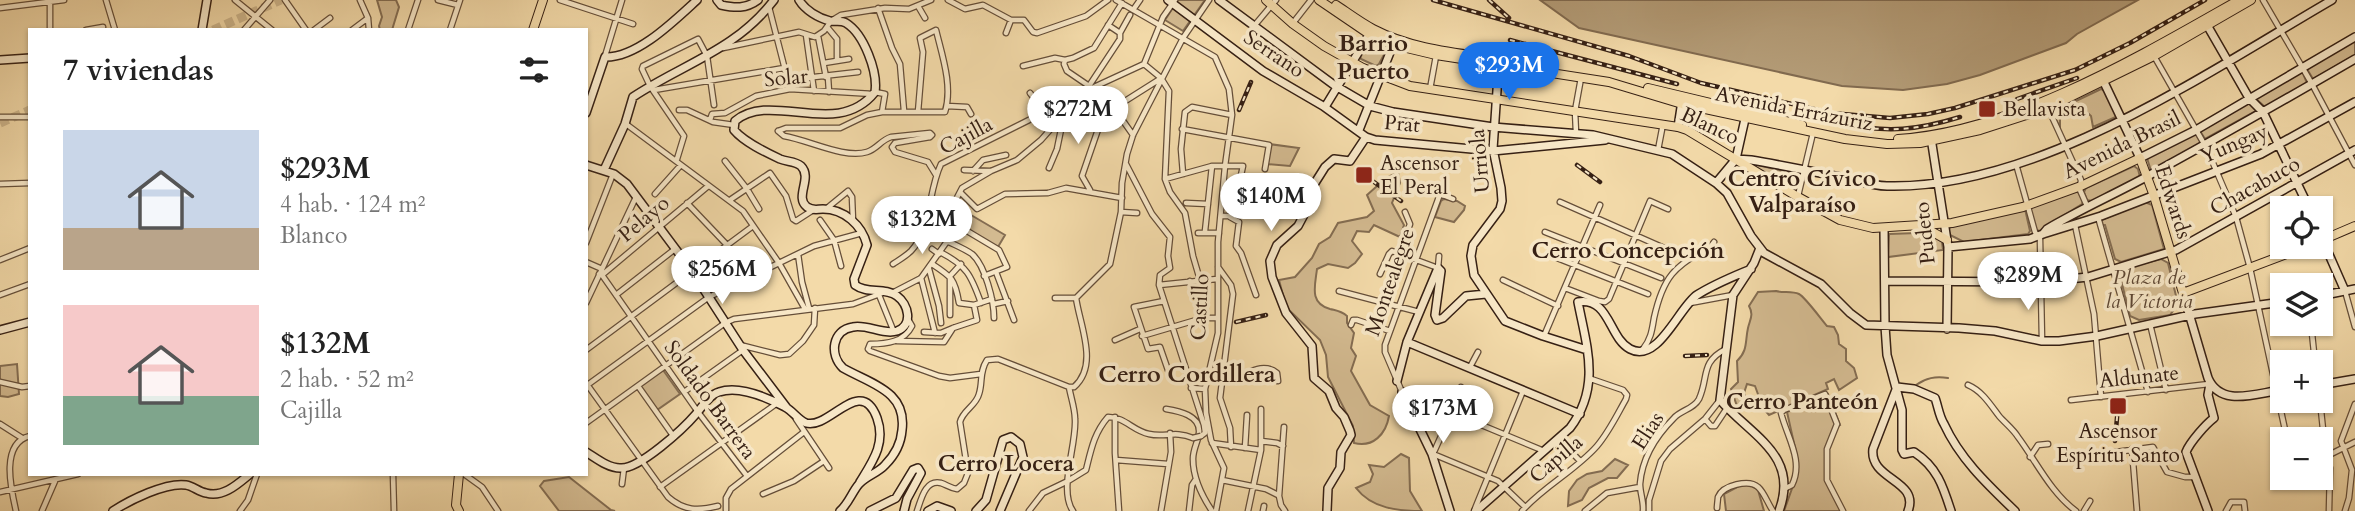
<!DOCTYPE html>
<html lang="es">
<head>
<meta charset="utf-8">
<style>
  :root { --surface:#fff; --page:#f6f6f6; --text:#222; --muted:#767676; --accent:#1a73e8 }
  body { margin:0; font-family:Cardo,serif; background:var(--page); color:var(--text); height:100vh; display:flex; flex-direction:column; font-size:26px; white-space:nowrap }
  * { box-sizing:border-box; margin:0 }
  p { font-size:23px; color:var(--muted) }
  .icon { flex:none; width:38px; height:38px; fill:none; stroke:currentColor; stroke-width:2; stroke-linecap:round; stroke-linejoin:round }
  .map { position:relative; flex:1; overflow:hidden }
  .details { position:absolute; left:28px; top:28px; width:560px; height:448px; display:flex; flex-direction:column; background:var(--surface); border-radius:0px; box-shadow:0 2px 5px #0004 }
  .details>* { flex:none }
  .tools { position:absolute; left:2270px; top:196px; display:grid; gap:14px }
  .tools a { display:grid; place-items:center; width:63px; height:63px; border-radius:0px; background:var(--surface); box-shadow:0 2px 5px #0004; font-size:35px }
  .price { position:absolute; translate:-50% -60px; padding:0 16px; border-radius:24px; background:#fff; color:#222; font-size:23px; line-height:46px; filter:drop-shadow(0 2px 4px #0008) }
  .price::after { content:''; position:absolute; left:50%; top:42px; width:21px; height:16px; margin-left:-10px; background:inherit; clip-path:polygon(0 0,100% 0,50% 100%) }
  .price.current { background:var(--accent); color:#fff }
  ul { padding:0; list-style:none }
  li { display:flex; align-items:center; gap:21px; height:175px; padding:0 35px }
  li span { display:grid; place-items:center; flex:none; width:196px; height:140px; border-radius:0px; color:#555 }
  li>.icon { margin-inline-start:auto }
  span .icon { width:84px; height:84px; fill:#fffc; stroke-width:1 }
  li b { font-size:30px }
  h2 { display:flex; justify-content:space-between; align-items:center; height:84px; padding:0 35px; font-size:30px }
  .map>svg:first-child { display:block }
</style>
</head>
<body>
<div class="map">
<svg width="2355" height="511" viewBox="0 0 2355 511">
  <rect width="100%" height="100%" fill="#f3daa9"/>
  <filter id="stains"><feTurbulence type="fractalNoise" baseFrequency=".00286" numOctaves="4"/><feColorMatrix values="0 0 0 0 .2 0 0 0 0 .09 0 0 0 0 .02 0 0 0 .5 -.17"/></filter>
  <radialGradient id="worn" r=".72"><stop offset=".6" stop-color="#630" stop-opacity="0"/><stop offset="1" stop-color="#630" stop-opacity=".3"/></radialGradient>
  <path fill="#d3ba90" stroke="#846d52" stroke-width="2" d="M377,0H396L399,7L392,30H380L379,26L382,17Z
    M1178,0H1205L1183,31L1165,20Z
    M1370,39L1386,46L1387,49L1379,64L1376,66L1361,59L1360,56Z
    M2355,39V55L2313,79L2307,69Z
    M2302,71L2307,83L2265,107L2255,98Z
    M2101,89L2106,92L2118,116L2093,127L2091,116L2078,104L2060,112V128L2054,116L2057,110Z
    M2248,101L2256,111L2205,139L2200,131Z
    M2195,133L2201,142L2200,144L2151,171L2147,158Z
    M1269,144L1299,148L1290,166L1266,164Z
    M1749,163L1800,175L1796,193Z
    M2134,166L2138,169L2140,177L2092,201L2087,200L2084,192L2086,188Z
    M1398,172L1400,183L1392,203L1404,225L1400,237L1374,225L1369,232L1357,231L1352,241L1362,254L1355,263L1348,268L1328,264L1317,269C1315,286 1309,303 1330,309C1338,311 1341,311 1347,316V323L1354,333L1351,348L1356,356L1351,371L1370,405L1389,416C1386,434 1373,448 1354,443L1353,426L1328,377L1326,355L1320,340L1289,310L1285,303L1279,280L1295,277L1312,258L1319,244L1330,237L1338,223L1367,217L1374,211L1367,195L1386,178Z
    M2077,190L2083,201L2082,204L2039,231L2035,229L2030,210L2031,207Z
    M1444,199L1457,201L1465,206L1464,210L1454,222L1435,217L1441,201Z
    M2145,202L2152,205L2164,249L2121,262L2115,259L2105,225H2102L2101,220Z
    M2025,209L2030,231L2028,234L1964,242L1950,235L1948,229L1953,226Z
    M971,215L1005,235L998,247L964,227Z
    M1917,233H1928L1942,242L1943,250L1888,257L1889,234Z
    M2161,259L2168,263L2178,304L2170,315L2139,320L2130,316L2120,276L2126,268Z
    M1776,291C1783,293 1792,291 1799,294C1805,297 1821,319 1827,326L1834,327L1838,335L1839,344L1846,349V361L1854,368L1857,378L1839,390L1834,379L1826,383L1828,389L1769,415L1763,408L1755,386L1747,384L1744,393L1746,398L1741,409L1737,406L1731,389L1738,382L1737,361C1748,351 1745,341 1748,328C1750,319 1754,315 1749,306L1758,292Z
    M17,364L19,394L8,397L0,396V366Z
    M663,370L680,394L657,410L640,386Z
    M1828,394L1840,425L1834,428L1829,440L1828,482L1841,511H1784L1795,480L1798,461L1787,412Z
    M1401,454L1409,458L1410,491L1422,511C1399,511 1372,509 1356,488L1370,482L1373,474L1369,465L1384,467Z
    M1615,459L1628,465L1617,478H1608L1589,488L1582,500L1568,506L1569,491L1577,480L1587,474L1602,471Z
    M569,477L611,510L615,511H559L540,486L544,481Z
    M1741,485H1751L1758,490L1764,511H1726L1724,494Z"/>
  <path fill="#b39b76" stroke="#816a4f" stroke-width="2" d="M1540,0H2138L2077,34L2066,43L1980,75L1947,84L1903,90L1842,86L1579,28Z"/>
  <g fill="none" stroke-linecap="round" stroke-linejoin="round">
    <path stroke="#816a4f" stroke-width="2" d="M1916,385C1926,378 1935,376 1948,378"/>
    <path stroke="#cdb58b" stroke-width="9" stroke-dasharray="9 4.5" stroke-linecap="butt" d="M213,30L281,0
      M0,123L30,110"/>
    <g stroke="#654e39" stroke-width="7">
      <path id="street" d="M106,0L115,30
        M235,0L272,30
        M285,0L306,30
        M360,0L368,18L369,30
        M438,0L458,5
        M560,0L633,24
        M948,0L965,9L983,5L1011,20H1024L1033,32L1037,33L1086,16L1108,0
        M1116,0L1215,57L1229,89L1232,115L1225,166L1218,242V333L1205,389L1206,413L1211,440L1224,468L1216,511
        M2263,0L2312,84L2355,165
        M50,2V30
        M918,6L925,18
        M769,7L790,89
        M0,8L64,0
        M878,8L892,48L900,64L904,111
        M1133,10L1140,0
        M1293,23L1311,0
        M1108,25L1120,33
        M1254,26L1276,0
        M827,27L837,39V61
        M86,30L103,27
        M244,30L270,0
        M314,30L330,18
        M352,30L368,18
        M408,30L418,0
        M450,30L460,0
        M1006,33L1011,20
        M806,35L814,91
        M818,36L826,77
        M723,48L799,32L815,37L824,31L831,21L841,15L885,8L909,9L931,0
        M605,56L622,0
        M2154,56L2207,149L2236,217L2250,268L2287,439
        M1065,60L1064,64L1067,71L1092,88L1103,115L1082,176L1090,190
        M824,63L849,59
        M1144,64L1161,78L1169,91L1165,179L1170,192L1185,213L1193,256L1200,280
        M1144,64L1163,17L1175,0
        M1023,66L1055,58L1065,60L1073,58L1094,48L1122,3
        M828,77L829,92
        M788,80L858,72
        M1089,86L1120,39V33L1130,15
        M1430,89L1436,56
        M654,90L784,68
        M875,92L885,94L882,112
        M1030,93L1044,111
        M947,106L967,107L971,114
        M1114,108L1133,135
        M2048,108L2081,180L2080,190L2087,206
        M679,110H687L713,122L734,125
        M1103,115L1160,79
        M0,117H30
        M710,120L712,114L725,113L756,96L790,89L873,94
        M626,124L743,211L779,263L805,309
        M1182,129L1269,145L1265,169
        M778,131L786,128H840L867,115L882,112H945C953,86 942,55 936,30L920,38L923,52L918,112
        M778,131L784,136C809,140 844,159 867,152C877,149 881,140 891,137L930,133L932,135L930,137
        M1576,133L1575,111L1581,78
        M930,137L895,143L892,147L895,152L928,162L936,175
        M1658,150L1663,124
        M677,159L684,136L650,86L642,69L643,66L698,39L707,56L714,105
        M725,161L747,189L759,209
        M1126,164L1152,214L1170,237L1168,256L1170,268L1160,275L1159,285L1204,425L1205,433L1201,436
        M2016,164L2035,232L2040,239L2042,341
        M1049,168L1057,149L1064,115
        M964,170L990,171
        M973,171L983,160L1006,155
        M1183,174L1181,149L1185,112L1192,107L1232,115
        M1165,179L1212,166H1243L1232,216H1221
        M0,184L30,183
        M961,193L977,209L1005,194L1048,193L1066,188L1122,198
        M655,194L680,166
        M1798,196L1813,133
        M1453,199L1440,194L1385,345V352L1402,392L1544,451
        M730,200L770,173L786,196L793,219L796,221L813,210
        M1560,202L1689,259
        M687,203L727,245
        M1186,203L1208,204
        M826,209L848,191L852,197L853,221
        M1121,212L1137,213
        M1405,212L1410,224L1401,250L1417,256
        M1230,217L1239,222L1236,246L1241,253L1256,295
        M2098,217L2148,392
        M820,220L834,240L841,266
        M2075,225L2094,314L2101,397
        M1205,231L1212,166
        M1545,232L1661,278
        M1198,233H1219
        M947,241C955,245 965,249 972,254C985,265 994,301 994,318
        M586,243L613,174
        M932,249L939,254
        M940,252C967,266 971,275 981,303
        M798,254L802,282L809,308
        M1552,256L1648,294
        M0,260L30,248
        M586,262L602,269
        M893,264C899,260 906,256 911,251C931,230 928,191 941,164L1029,120L1057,100L1092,88L1144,64
        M932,264C952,277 955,279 959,303L974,305L992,299
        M1218,267L1231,285L1233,294L1220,398L1230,428L1231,447
        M929,269L939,306L941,323
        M996,272L1014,320
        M599,274L602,275L698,412L747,476
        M1380,274L1389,254L1392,251L1438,268L1439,256
        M602,275L707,187
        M984,276L1007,267L999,250L947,219V217L962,188L991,171L1017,160L1041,140L1064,114L1062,105L1060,104L1046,115L1035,117
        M921,278L935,333
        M1503,280L1558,306
        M1190,281L1193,293L1202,301L1203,318
        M1159,285L1217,279
        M1565,288L1599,301L1605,302L1609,299L1650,201L1668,209
        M1339,291L1419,312
        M2345,291L2355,327
        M892,293L921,278L958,226
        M0,295L30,284
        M616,295L675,249
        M879,295L894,332
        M1055,298H1076
        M1164,301L1134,307L1148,349L1160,347L1169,373
        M586,303L636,197
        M1690,303L1733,295
        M994,304L1008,301
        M950,315V276L961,264
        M908,319L912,326C904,342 887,344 870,344L868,349L870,351L939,376L950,378L981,374
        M2150,324L2166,390
        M2311,324L2315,362
        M1351,325L1353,320H1357L1390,331
        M924,332L941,333L953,328
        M1142,336L1203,318H1218
        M1544,336L1600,205
        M1115,340L1140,329
        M897,341L944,342L953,328L977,320L974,305
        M740,345L780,355L789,354L803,341L814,325L815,308
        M1643,349C1651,339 1652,330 1654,318C1663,277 1674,266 1711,246L1714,242
        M586,350L753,226
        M1470,367L1478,352
        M1221,381C1241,380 1260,359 1277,373L1278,381
        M0,382L22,387L30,386
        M586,383L668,497C684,511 698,511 718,506
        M1968,385C1982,391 1990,404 1999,416C2005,423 2013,429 2018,437C2036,461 2051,493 2076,511
        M586,386L709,297L814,246L862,233
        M638,386L674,437
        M1069,387C1071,398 1075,409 1075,419C1077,444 1058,490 1073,511
        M1191,388L1205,389
        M684,392L743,350
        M2071,400L2209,384
        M2320,401L2325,448L2330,468L2329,511
        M1166,409C1178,411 1201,415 1199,433C1198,442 1193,449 1193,459C1193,478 1202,496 1212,511
        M1451,412L1461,387
        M1115,417V453L1119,511
        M796,419L829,468
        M1705,419L1711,426H1715L1727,408
        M586,423L725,323L734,319L853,304L885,292
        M0,424L22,438
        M1284,427L1279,496L1281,505L1285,511
        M1559,439L1580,461
        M1261,441L1277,443L1283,446
        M1212,443L1261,450
        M1245,448L1247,415
        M2132,449L2137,511
        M2116,452L2153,447L2167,472L2185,477H2194
        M1433,454L1498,481L1525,507
        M1433,454L1442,434
        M2030,457L2038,445L2048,444
        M1116,460L1168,464
        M2320,462L2327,456L2355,442
        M393,474L394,511
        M464,474L482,487L498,511
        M1222,480L1266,489L1278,495
        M622,484L624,468
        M660,487L776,404
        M1786,488L1792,485C1804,461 1787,437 1781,413L1784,410L1825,394L1837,424L1827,449V480L1843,511
        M0,492L78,474
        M763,494L794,481L824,461
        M1717,508C1717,506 1718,498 1718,497C1723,485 1749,479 1758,487C1764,492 1768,504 1773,511
        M726,510V498L731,489L804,432
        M16,511C11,489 0,443 30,436
        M42,511L55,481
        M240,511L248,500L257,474
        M917,511C921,500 925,479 941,483C947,485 950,488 957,489L964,483L968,473L960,422C963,410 976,406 979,394C983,382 979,372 987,360L998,359L1069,387H1074C1099,365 1080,326 1076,298L1110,264L1121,212L1122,183L1127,154L1133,135L1183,38L1209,0
        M1029,511L1043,493L1068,481L1086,470C1091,450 1094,433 1108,417C1125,417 1133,431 1149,434C1165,438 1174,430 1193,438
        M1161,511L1171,452L1170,433
        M1189,511L1192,485L1196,479
        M1248,511L1261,450V409
        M1263,511L1264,506
        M1474,511L1523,391
        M1522,511C1544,486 1575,471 1597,446C1609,432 1617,415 1626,399L1627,395L1623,390L1591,379
        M1585,511L1607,493L1640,487
        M1643,511C1644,502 1640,493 1640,484C1642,458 1656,436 1674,418C1681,410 1694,409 1699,399C1709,377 1700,362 1726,349
        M1649,511V500L1661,461L1670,449L1705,419L1720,400
        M2084,511L2090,501
        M2226,511L2231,502H2244L2245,511
        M2345,511L2349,498L2352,470L2341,441L2355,404"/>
    </g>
    <g stroke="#362014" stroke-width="10">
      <path id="secondary" d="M717,0L721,5C735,8 746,9 758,0
        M799,0C805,10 818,18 830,21C836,22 841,20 846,23C864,34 878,72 875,92C837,140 772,90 735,121L734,130C744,142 765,152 780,159C787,162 795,161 801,166C813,178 794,197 807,207C813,211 817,209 823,209C844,209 862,225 867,245L854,279L855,285C867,294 885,287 897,296C908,304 914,325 897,331C883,335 867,324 853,327C832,330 829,355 843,368C871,384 907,391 902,430C901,443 894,456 885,465C878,473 866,476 859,484C852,492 849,503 840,511
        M1168,0L1263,71L1323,106L1366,137L1375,140L1493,151L1605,140
        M1219,0L1334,85L1370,106L1393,112L1493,127L1593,135L1672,154L1716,183L1727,193L1751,236L1764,253L1821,284L1850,313L1866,325L1959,328L1995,331L2042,341H2059L2097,336L2195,314L2282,302
        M2207,25L2249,98L2263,112L2309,208
        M202,30L207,0
        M0,60L30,58
        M1499,61L1493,149L1501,188L1502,201L1500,209L1473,245L1471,256L1474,275L1505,321L1543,336L1587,350
        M2101,76L2140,158L2196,130L2355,37
        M1325,107L1372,30
        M586,113L605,57C637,58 674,21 697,0
        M1678,127L1682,101
        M1359,130L1395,40
        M1931,138L1948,247L1947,329
        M1736,159L1751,160C1781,165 1810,171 1840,177C1855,180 1872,186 1887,186C2037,190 2206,73 2332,0
        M586,165L614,174L627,184L692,271L743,350L787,408
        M604,170L625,124L633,97C683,64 736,50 774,0
        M1716,183L1736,159L1745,119
        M1884,228L1885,326L1887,355L1902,410V450L1904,454L1914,452C1937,467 1943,486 1951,511
        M2043,234L2101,216L2261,154L2355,102
        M2320,234L2345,291
        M1948,247L2030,239L2043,234L2047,229C2079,210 2113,195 2146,177C2216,139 2286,99 2355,59
        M1760,248L1754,263L1733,295L1720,400C1751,436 1800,455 1779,511
        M1438,268L1441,271L1435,315L1437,320L1443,318L1466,296L1486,294
        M1885,281L2040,282L2088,277L2176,250L2355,150
        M2183,293L2208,378C2221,408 2256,393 2282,390
        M2320,296L2355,289
        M0,330L30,322
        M1407,342L1580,414
        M1397,381L1407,342L1438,268
        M2320,385L2355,379
        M1897,387L1914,389L1935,398C1938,406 1939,416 1944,424C1960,459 1988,485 2015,511
        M1897,387L1873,449C1869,480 1920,480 1908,511
        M1402,392L1432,454L1450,511
        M586,452C596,458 608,468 620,468C639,470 684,428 696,414C703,406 709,395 719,392C739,385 768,398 785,407C793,411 798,420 806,423C829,430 861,374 877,418C886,443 873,461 860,482
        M113,511C130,500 166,482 186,485C193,486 199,492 206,493C223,498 238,484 250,474
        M870,511L896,498L913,470L918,468L921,473L907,499L904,511
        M928,511L937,506L951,511
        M976,511L986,500L1003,440L1011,437L1020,444L1023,457L1000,511
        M1327,511L1328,488L1340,468L1341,452L1351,435L1350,431L1344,417L1336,408L1329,391L1314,378L1312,346L1286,313L1272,277L1270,261L1277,245L1298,226L1307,209L1313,186L1325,167L1334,159L1350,161L1366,137
        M1476,511L1570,428C1601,387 1587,348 1578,302C1610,297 1608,337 1630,349C1658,364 1679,307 1697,295C1714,284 1732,277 1751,269
        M2208,511L2186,452C2190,442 2206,424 2214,418L2208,395L2210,384"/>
    </g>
    <g stroke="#362014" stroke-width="10">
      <path id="primary" d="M1266,0L1293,24L1324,46L1363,68L1410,86L1678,127L1687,130L1798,197L1840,220L1873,228L1952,223L2023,207L2081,186L2140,158L2154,196L2183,293L2305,247
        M1319,0L1369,34L1394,45L1436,55L1609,82L1682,104L1845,139L1887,144L1920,143L1980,130L2048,108L2154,56L2251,0
        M1336,5C1348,13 1360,22 1373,29C1413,50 1461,53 1505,60
        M533,30L543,0
        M1648,88L1802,125
        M1898,139C2013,132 2140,56 2239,0
        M1922,226L1947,240
        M2320,241L2355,226
        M459,511L456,505L459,474"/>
    </g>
    <use href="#street" stroke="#f7e7c7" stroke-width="4.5"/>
    <use href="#secondary" stroke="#f7e7c7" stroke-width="7"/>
    <use href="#primary" stroke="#f3daa9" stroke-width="8"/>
    <g stroke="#362014" stroke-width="4.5">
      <path id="rail" d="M1433,0L1629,56L1701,83L1831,113L1890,118L1928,114L1955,108L2075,70L2130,43L2205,0
        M1489,0L1509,18
        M1510,40L1677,84
        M2017,99L2077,78
        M1239,110L1251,82
        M1844,124C1888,133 1918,130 1960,117
        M1577,165L1600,182
        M1364,175L1401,201
        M1236,322L1266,315
        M1685,356L1707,355
        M2115,441L2118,406"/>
    </g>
    <use href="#rail" stroke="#f7e7c7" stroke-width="2" stroke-dasharray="5" stroke-linecap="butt"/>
    <g stroke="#654e39" stroke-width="7" stroke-linecap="butt">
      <path id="street-bridge" d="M1193,438L1201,436"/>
    </g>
    <use href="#street-bridge" stroke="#f7e7c7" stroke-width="4.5"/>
  </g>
  <g fill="#8f2418" stroke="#f7e7c7" stroke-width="2.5">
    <rect x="1978" y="100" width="18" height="18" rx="3.5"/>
    <rect x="1355" y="166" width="18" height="18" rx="3.5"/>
    <rect x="2109" y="397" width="18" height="18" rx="3.5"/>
  </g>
  <g text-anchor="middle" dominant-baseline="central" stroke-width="7" stroke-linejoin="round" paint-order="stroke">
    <g font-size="21" fill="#362014" stroke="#f7e7c7">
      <text transform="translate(1274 54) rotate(34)">Serrano</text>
      <text transform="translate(786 78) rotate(-5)">Solar</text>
      <text transform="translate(1794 109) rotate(11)">Avenida Errázuriz</text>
      <text transform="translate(1402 124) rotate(5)">Prat</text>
      <text transform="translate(1710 126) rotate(25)">Blanco</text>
      <text transform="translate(966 136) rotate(-28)">Cajilla</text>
      <text transform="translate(2234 144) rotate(-23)">Yungay</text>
      <text transform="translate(2122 145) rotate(-26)">Avenida Brasil</text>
      <text transform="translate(1480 161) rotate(-95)">Urriola</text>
      <text transform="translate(2255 186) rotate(-29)">Chacabuco</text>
      <text transform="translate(2173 202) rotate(72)">Edwards</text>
      <text transform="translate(644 219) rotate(-40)">Pelayo</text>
      <text transform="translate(1925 233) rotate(-96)">Pudeto</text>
      <text transform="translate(1390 282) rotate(-71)">Montealegre</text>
      <text transform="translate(1200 307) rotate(-87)">Castillo</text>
      <text transform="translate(2139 377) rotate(-6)">Aldunate</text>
      <text transform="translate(710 400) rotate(54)">Soldado Barrera</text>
      <text transform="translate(1648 431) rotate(-57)">Elias</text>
      <text transform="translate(1556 459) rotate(-40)">Capilla</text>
    </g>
    <g font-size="21" fill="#362014" stroke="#f7e7c7" text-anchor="start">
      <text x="2003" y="109">Bellavista</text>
      <text x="1380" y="163">Ascensor<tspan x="1380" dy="24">El Peral</tspan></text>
      <text x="2118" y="431" text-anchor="middle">Ascensor<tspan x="2118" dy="24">Espíritu Santo</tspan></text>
    </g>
    <g font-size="21" font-style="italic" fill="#5d4633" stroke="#f7e7c7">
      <text x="2149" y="277">Plaza de<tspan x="2149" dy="24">la Victoria</tspan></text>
    </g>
    <g font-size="23" font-weight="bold" fill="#362014" stroke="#f7e7c7">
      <text x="1802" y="178">Centro Cívico<tspan x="1802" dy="26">Valparaíso</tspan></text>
      <text x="1628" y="250">Cerro Concepción</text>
      <text x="1802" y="401">Cerro Panteón</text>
      <text x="1006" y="463">Cerro Locera</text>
    </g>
    <g font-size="24" font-weight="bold" fill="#362014" stroke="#f7e7c7">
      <text x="1373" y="43">Barrio<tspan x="1373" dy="28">Puerto</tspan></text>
      <text x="1187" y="374">Cerro Cordillera</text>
    </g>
  </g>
  <rect width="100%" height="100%" filter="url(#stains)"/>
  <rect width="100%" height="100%" fill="url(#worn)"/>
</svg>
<div class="tools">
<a><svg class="icon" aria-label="locate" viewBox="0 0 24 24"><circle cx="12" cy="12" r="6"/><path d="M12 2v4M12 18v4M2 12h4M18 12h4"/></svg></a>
<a><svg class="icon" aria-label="layers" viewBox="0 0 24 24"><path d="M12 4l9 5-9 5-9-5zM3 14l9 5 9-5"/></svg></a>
<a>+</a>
<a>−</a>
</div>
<b class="price current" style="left:1509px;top:102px">$293M</b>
<b class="price" style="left:1078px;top:146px">$272M</b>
<b class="price" style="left:1271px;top:233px">$140M</b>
<b class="price" style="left:922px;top:256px">$132M</b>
<b class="price" style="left:722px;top:306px">$256M</b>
<b class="price" style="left:2028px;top:312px">$289M</b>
<b class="price" style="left:1443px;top:445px">$173M</b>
<section class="details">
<h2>7 viviendas<svg class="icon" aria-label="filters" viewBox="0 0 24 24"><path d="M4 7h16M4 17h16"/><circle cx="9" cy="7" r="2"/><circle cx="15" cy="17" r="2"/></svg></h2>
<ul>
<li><span style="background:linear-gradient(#c9d6e8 70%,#b9a48a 0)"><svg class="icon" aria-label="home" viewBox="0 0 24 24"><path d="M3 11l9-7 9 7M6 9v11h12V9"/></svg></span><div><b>$293M</b><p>4 hab. · 124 m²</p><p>Blanco</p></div></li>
<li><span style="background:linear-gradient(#f6c9c9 65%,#7fa58c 0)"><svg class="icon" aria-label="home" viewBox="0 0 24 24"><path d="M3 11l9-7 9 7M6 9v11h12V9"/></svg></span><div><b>$132M</b><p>2 hab. · 52 m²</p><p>Cajilla</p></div></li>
</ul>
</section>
</div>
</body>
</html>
